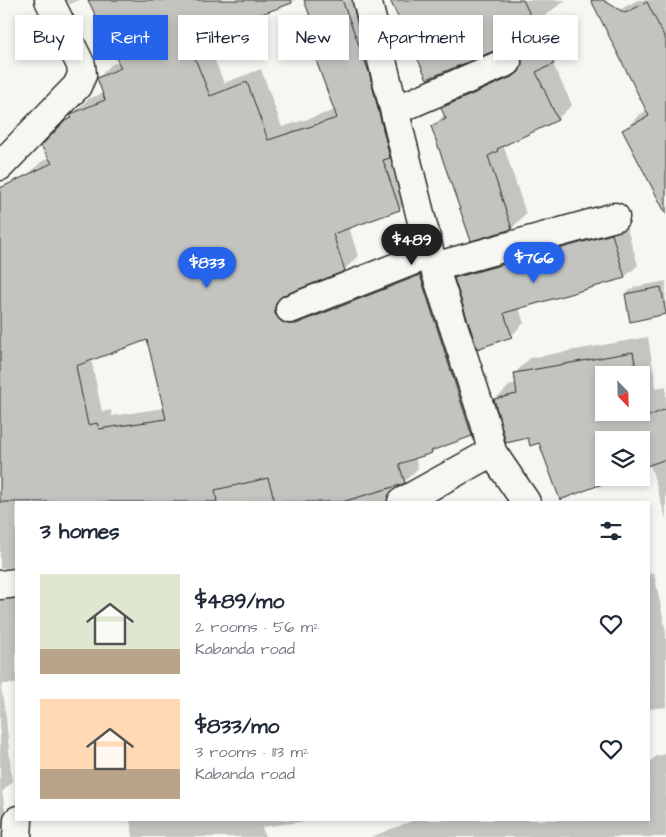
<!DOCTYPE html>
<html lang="en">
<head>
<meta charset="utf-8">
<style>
  :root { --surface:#fff; --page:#f2f2f3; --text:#1f2937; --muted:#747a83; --accent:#2563eb }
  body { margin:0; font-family:"Architects Daughter",sans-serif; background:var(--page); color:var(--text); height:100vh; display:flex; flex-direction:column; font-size:19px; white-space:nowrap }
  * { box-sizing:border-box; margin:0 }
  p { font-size:16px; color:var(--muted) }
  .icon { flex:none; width:28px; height:28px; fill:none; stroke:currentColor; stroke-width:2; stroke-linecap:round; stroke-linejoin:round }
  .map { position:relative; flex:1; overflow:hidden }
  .panel { position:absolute; left:15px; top:501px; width:635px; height:320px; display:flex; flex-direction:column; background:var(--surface); border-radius:0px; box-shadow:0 2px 8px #0003 }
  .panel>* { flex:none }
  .banner { position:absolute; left:15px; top:15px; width:636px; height:45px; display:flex; gap:10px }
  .needle { width:32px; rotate:157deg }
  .controls { position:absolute; left:595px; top:366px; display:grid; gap:10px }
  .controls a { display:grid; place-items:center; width:55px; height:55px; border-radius:0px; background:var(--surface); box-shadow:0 2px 8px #0003; font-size:25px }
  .price { position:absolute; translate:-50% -42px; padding:0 11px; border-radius:18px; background:var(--accent); color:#fff; font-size:16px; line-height:32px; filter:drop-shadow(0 1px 2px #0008) }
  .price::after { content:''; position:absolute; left:50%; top:30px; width:15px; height:11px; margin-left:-8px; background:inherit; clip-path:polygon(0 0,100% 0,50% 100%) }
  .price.active { background:#222; color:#fff }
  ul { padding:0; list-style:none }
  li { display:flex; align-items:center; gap:15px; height:125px; padding:0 25px }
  li span { display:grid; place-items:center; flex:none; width:140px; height:100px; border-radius:0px; color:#555 }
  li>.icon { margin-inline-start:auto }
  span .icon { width:60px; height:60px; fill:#fffc; stroke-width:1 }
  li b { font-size:21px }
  h2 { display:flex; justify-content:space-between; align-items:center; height:60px; padding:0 25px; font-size:21px }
  .tag { padding:0 18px; border-radius:0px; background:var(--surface); box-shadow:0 2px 8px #0003; font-size:18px; line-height:45px }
  .tag.active { background:var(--accent); color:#fff }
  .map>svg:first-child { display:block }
</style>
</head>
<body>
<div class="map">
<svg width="666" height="837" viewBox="0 0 666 837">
  <rect width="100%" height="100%" fill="#f6f6f2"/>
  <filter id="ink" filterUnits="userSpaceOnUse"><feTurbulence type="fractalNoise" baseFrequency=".02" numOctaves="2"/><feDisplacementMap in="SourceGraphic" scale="10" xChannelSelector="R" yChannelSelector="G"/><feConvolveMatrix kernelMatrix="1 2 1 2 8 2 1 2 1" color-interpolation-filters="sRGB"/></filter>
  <g filter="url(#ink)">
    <path fill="#0003" fill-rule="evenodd" d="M67,0H79L70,4Z
      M89,0H296L204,34L224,83L261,69L282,127L336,110L316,55L323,48L305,0H361L413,195L399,209L349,227L358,256L344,270L288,292L289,300L434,262L485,421L471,435L435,448L431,452L415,457L418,468L400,486L402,495L411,502H16V567L0,568V190L30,173L41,162L50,157L42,146L88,99L104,93L98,78L112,64L119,62ZM148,338L164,408L112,416L111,410L102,412L91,359Z
      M391,0H566L503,46Z
      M638,0H666V212L624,130L639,115L648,110L604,24L619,10Z
      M545,47L572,105L557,119L503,144L526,214L512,228L472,239L433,126L445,114L442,108L457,94L525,64Z
      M625,222L638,265L625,277L519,308L524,323L511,336L456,278L468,265Z
      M666,281L665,313L626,294L634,287Z
      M648,337L656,388L666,386V519L650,464L641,440H604V478H614L561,498L540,442L529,436L495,400L510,385L517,383L515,373L530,358ZM604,375H641V412H604Z
      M654,573L666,632V707L649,709V574Z
      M0,577L16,587V684H3L1,688L6,717L12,782L2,792L7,821L0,828Z
      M666,754V837H371L414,820H649V763L656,756Z
      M130,820H315L262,827L265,837H133Z"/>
    <path fill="#c3c3c0" stroke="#2b2b2b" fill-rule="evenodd" d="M88,0H291L292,3L188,41L210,96L247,82L268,140L337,118L314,55L323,52L304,0H342L369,72L390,158L383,160L400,210L333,234L345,271L284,295L278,300L275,307V314L281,321L288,324H296L420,275L472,436L431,451L432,453L399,464L405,483L400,485L342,502H275L268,478L215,490L217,502H0V188L52,163L41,146L65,121L72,118L70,115L73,113L105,100L97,78L121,68ZM147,340L166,419L99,429L97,423L88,425L76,366Z
      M390,0H523L554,64L536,72L558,120L497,149L498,151L488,156L512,229L471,241L431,126L446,119L441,108L514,76L519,72L522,64L521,55L517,50L509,47L501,48L427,79Z
      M591,0H603L625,13L647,2L666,40V214L622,130L649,116Z
      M612,234L625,278L504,313L512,337L477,349L454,278Z
      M661,287L666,314L630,322L625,294Z
      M633,352L637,375H604V412H641V402L644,418L666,409V459L641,468V440H604V478H618L560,500L539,443L530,446L528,438L506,443L494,399L517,394L514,373Z"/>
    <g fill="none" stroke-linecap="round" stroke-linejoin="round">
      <g stroke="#2b2b2b" stroke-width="31">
        <path id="street" d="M367,0L430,254L485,423L492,452L526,502
          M396,110L507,62
          M0,166L77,86L82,75L81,65L49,0
          M434,267L615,217
          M290,309L430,254
          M402,502L492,452
          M0,585L16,583
          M17,837L18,820"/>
      </g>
      <use href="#street" stroke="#f6f6f2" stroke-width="28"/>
    </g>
  </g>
</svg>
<div class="controls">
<a><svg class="needle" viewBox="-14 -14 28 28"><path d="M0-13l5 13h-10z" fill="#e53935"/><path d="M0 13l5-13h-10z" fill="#747a83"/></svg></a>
<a><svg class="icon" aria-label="layers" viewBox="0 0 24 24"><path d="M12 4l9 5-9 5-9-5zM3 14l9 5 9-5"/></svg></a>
</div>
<b class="price active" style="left:412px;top:266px">$489</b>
<b class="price" style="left:534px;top:284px">$766</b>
<b class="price" style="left:207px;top:289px">$833</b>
<div class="banner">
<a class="tag">Buy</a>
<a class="tag active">Rent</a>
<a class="tag">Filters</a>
<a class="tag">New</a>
<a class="tag">Apartment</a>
<a class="tag">House</a>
</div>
<section class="panel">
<h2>3 homes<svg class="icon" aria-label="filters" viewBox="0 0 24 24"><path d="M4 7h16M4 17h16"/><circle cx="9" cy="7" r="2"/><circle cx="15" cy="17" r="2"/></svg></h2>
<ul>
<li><span style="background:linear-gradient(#dfe7d0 75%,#b9a48a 0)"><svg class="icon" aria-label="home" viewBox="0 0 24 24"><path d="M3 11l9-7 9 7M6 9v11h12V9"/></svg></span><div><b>$489/mo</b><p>2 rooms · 56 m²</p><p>Kabanda road</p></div><svg class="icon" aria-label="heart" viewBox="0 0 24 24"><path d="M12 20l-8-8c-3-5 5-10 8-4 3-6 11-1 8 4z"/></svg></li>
<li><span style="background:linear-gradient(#ffd9b3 70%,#b9a48a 0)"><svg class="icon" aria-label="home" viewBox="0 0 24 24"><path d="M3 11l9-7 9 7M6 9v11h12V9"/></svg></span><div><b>$833/mo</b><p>3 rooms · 113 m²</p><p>Kabanda road</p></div><svg class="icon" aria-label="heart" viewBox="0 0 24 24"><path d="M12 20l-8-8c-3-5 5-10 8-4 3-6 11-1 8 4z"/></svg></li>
</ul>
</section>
</div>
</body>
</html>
